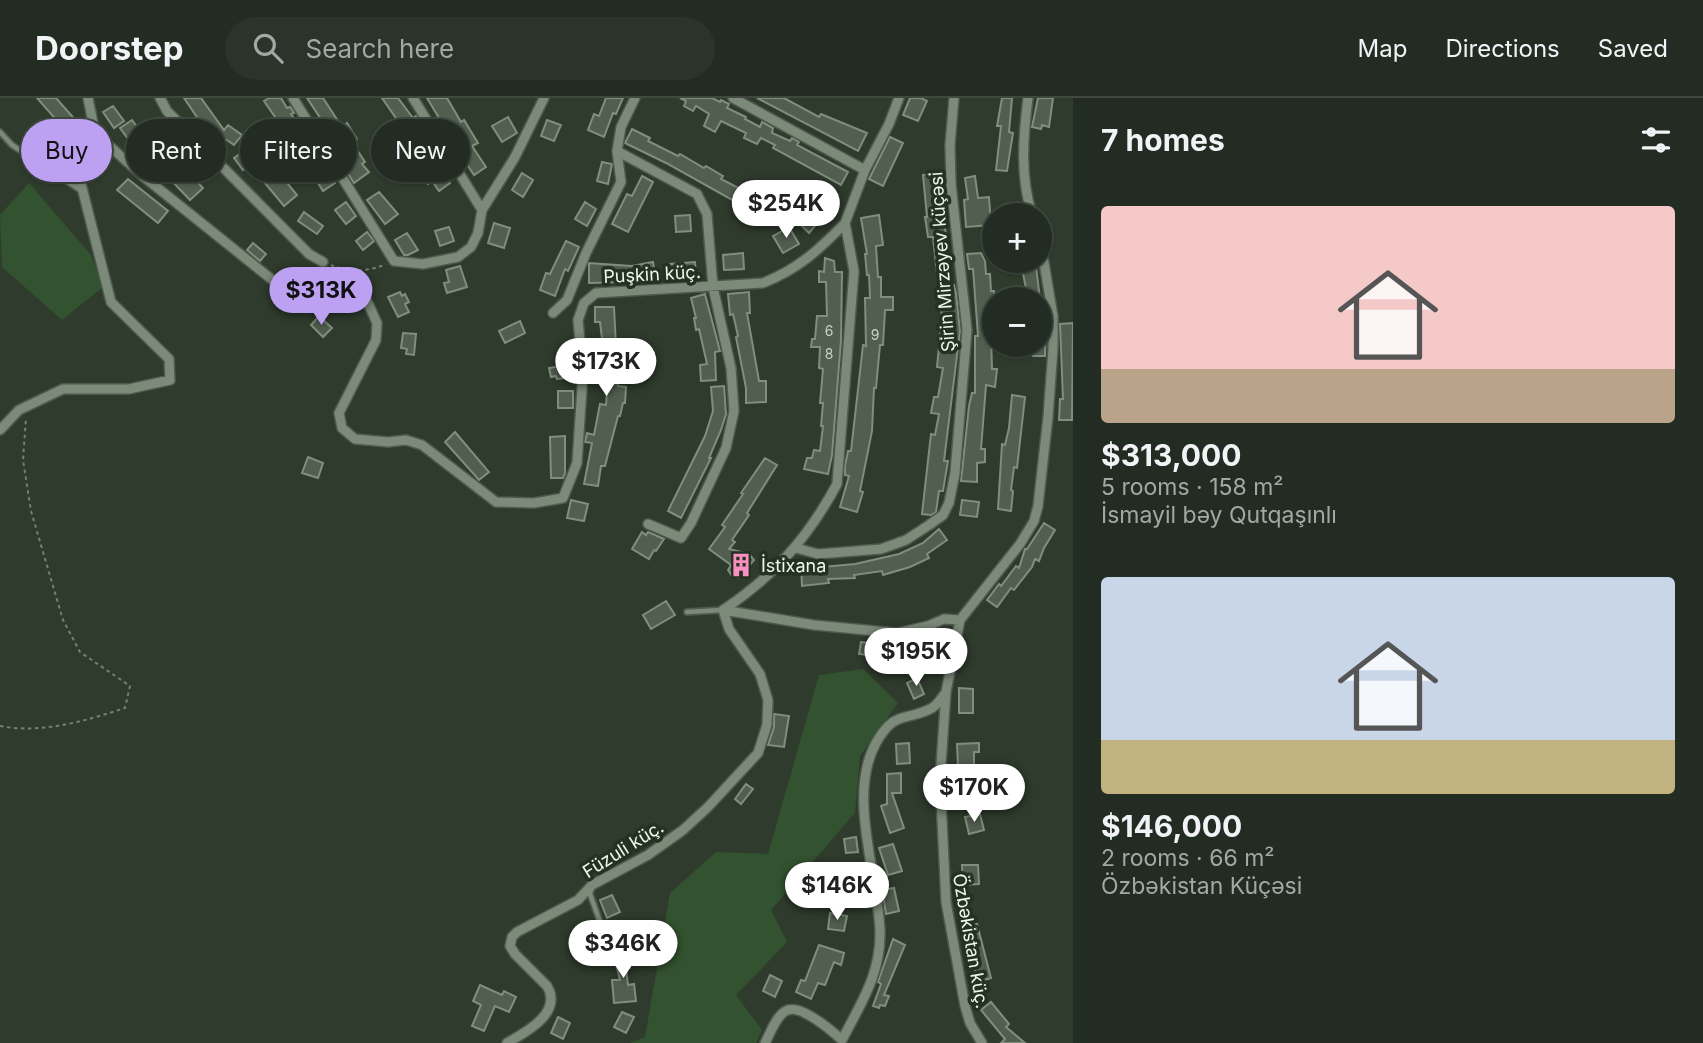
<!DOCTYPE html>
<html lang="en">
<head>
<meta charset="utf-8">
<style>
  :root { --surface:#232c22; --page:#2b342a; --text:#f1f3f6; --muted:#a3a7a5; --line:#404840; --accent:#bca0f2 }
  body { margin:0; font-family:Inter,sans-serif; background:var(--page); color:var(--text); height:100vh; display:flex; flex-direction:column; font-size:26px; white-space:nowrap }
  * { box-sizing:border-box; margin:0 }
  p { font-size:23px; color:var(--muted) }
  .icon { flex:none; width:38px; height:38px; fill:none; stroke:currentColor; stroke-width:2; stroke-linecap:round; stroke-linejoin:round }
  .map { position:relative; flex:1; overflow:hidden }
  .drawer { display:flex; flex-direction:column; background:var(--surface); width:630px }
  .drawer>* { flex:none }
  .banner { position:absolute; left:21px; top:21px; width:665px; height:63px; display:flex; gap:14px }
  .tools { position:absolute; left:982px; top:105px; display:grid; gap:14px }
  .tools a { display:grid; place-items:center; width:70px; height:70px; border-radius:50%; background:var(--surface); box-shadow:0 2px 5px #0004,0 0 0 2px var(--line); font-size:35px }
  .price { position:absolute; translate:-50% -60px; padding:0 16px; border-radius:24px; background:#fff; color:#222; font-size:23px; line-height:46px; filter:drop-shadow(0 2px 4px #0008) }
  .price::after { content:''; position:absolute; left:50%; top:42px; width:21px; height:16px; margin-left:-10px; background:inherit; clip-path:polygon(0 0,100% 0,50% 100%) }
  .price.on { background:var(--accent); color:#111 }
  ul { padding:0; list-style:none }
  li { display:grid; align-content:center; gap:14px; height:371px; padding:0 28px }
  li span { display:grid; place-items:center; height:217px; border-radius:7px; color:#555 }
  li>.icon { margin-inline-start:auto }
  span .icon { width:126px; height:126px; fill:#fffc; stroke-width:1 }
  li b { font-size:30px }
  h2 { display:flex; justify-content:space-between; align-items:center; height:84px; padding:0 28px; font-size:30px }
  .tag { padding:0 24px; border-radius:32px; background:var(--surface); box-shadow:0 2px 5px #0004,0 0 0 2px var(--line); font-size:24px; line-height:63px }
  .tag.on { background:var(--accent); color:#111 }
  header { display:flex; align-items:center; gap:42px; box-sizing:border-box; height:98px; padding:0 35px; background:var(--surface); border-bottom:2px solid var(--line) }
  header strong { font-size:33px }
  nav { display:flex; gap:38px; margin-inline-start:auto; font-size:24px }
  .search { width:490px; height:63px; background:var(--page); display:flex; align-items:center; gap:18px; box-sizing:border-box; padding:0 24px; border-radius:38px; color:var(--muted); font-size:26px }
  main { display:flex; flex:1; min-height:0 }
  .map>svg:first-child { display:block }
</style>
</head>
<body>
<header>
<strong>Doorstep</strong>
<div class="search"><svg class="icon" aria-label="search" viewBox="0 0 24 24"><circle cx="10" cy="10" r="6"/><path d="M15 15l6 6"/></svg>Search here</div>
<nav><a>Map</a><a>Directions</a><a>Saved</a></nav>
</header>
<main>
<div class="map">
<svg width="1073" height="945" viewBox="0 0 1073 945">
  <rect width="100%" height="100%" fill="#2f3b2d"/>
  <path fill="#33522f" d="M29,85L91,157L103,189L62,222L2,169L0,117Z
    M863,571L898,605L860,658L855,715L771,812L787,844L736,897L762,932L756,945H630L645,939L670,795L716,754L768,756L819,577Z"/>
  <path fill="#525f50" stroke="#7f8e7d" stroke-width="2" d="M37,0H56L78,25L67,34Z
    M184,0H201L224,32L228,27L242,37L234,47L211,31L207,34Z
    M269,0H281L287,10L290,9L293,13L294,15L291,16L296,23L283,31L279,25L276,27L272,21L275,19L264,3Z
    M307,0H323L342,29L347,25L357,41L352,44L365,64L362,66L369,74L354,85L340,63L346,59Z
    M382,0H398L413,20L416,18L438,55L436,56L447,73L443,75L450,85L439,93L432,83L428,86L419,70L428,64L420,49L401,21L398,23Z
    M427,0H447L461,24L464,22L478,45L472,48L486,69L474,77L466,65L468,63L459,48L462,46L453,31L448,35Z
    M606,0H623L616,16L613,15L604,39L588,32L594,16L599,18Z
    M680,0H712L720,4L721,2L729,6L727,10L746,19L745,21L760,29L762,24L773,30L772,35L790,43L792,40L799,44L797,47L848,74L841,87L773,50L775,47L761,40L757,46L744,40L746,35L721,23L715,34L704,28L709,16L696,8L693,13L684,8L686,3Z
    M757,0H784L819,19L821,16L867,35L858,53Z
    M910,0H921L927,3L918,23L903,17Z
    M1002,0H1012L1009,34L1013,35L1007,73L996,72L1001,28H997Z
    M1038,0H1053L1049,29L1042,27L1041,31L1032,29Z
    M113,8L124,23L114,30L103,14Z
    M508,19L517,35L502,44L492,28Z
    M132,22L140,33L128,41L120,30Z
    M547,22L561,27L554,43L541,38Z
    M632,31L650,40L648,43L678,58L680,56L704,70L706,68L723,78L721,81L744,93L746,90L776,107L782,117L777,127L666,65L625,45Z
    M890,39L903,45L883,88L869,81Z
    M309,46L335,85L323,93L298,53Z
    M251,48L264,67L280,76L297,97L284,108L265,85L257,80L261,74L249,67L243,72L234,60Z
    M159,58L168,68L171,65L184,79L189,75L203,90L190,102L168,79L164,83L149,66Z
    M602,64L612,66L608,86L597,83Z
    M522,75L533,82L523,99L512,92Z
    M935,75L940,117L943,116L946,137H944L951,188L954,187L956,195L960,233L944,363H948L943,393H939L936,414L931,417L922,416L931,336L935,337L939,316L931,315L934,299H938L943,270L937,269L941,229H943L933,139H928L925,119H927L923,77Z
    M642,78L653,84L628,134L612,126L627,96L632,98Z
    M975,78L978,100L989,99L991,127L966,129L964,102L968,101L965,80Z
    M128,81L168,113L158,125L117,92Z
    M379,94L398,116L385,126L367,102Z
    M346,104L356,118L346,126L335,112Z
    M585,104L596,111L587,128L575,121Z
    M810,111L821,121L809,135L798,124Z
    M304,114L323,128L317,136L298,123Z
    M690,117L691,133L676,134L675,118Z
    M879,117L883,147L876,148L878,179H881V199H893V212H885L883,247H880L876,290H874L872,333L860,393L863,394L857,414L840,409L849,378L845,377V368L848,353H851L863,247L866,248L865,200H870L869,177H867L865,156H867L861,120Z
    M494,125L510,130L504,150L488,145Z
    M449,129L454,143L440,148L435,133Z
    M789,129L799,146L783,155L773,138Z
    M367,134L374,143L363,152L356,143Z
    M407,135L418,152L408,157H404L395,142Z
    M566,143L579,149L568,173L565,171L555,198L540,192L546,175L550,176Z
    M253,145L266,156L260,163L247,152Z
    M743,155L744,171L724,172L723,157Z
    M981,155L985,163L986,176H990L991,193H994V213L990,214L991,238L992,271H997L995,289L986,287L981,351H985V364L977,365V384L961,383L969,308L972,295H975V238H978L973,171H969L967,156Z
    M825,160L834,163L835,174H842L841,242L832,357L828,376L804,371L807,360H812L814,352L820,353L823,328H821L823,305H820L823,271L819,270L820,249H811L812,241H815L817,218H827L826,184H819V173L824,174Z
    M653,164L655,177L628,181V184L589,185V165L632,168Z
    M695,164L696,178L671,180L670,166Z
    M460,168L467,189L447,195L444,185L449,184L446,172Z
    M1036,168L1040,201H1028L1022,170Z
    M400,194L402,198L405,196L409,204L405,206L409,214L398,219L388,199Z
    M749,194L750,215H747L759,283H766V304L746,305V290L736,239L738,238L733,216L730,217L728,196Z
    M705,196L720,253L715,254L716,282L701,283L700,267L707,266L699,231L696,232L694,220H696L691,200Z
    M595,209H614L618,288L626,289L625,305H623L620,318H618L605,368H601L598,388L584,386L592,345L585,344L587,335L594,337L600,306L606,307L608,280L603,281L601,249H603L600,224H595Z
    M1040,210H1045L1046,219L1045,258H1033L1032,247H1040Z
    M319,218L332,230L323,239L311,227Z
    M520,223L525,235L505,245L499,233Z
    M1073,225L1072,322H1059L1060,301H1063L1060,226Z
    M403,235L416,236L414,257L406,256L407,251L401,250Z
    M574,266L575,279L557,281L556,278L551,279L549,270Z
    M724,288L726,316L721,332L709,360H711L681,420L668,413L705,338L713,313L711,289Z
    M558,293H573V310H558Z
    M1012,297L1025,299L1017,370L1014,369L1011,392L1013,393L1011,413L998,411L1002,346L1005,347L1009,330Z
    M455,334L489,374L479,382L445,344Z
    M565,338V375L563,380H551L550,339Z
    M308,359L323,365L318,380L302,375Z
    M765,360L777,367L747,415L749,417L732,442L735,444L729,451L749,456L754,462L739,480L732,478L728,472L731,467L709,451L725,429L722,427L743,396L741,395Z
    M571,402L588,406L584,423L567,420Z
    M962,402L979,404L977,419L960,417Z
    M1044,425L1055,432L1044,450L1039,463L1035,461L1032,469L1014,492L1011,490L997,509L987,502L999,486L1001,488L1016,468L1019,470L1025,451H1027Z
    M939,431L947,442L927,456L929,460L910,469L883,477L882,473L854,477L855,480L828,481L829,485L802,488L801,468L812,467V470L855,466L899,456L923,445Z
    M642,434L646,437L648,434L664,441L656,453L654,452L649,461L632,451Z
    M666,503L675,517L651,531L643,517Z
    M894,543L897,554L881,559L859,556L861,544L879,546Z
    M917,580L924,596L914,601L907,585Z
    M959,590L973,591V615H959Z
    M774,616L789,618L784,649L768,647L774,629Z
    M909,645L910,665L897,666L896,646Z
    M979,645V654H974V668H958L957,646Z
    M901,675V695H892L904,730L890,735L881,708L887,706V676Z
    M746,686L753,691L741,706L735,701Z
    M980,716L984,732L969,736L965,719Z
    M856,739L858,754L846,755L844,741Z
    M893,746L902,773L888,777L879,750Z
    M962,767H978L979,786L963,787Z
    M827,780L848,786L845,798L824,793Z
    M894,790L899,813L886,816L882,792Z
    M612,797L620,814L607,820L600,802Z
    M830,815L847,818L844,833L828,831Z
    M977,826L991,880L978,884L964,829Z
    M893,841L905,847L884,897L889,898L885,908L880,907L879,910L873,908L881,886L878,884Z
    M819,847L844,855L841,867L834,864L825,887L818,885L811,901L796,894L801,882L805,883Z
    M626,851L630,870L626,871L628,887L634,886L636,903L614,905L612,882H620L613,854Z
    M770,877L782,883L775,899L763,893Z
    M480,887L502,897L504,893L516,899L509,914L495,908L484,933L472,928L481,907L473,903Z
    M991,904L1009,926L1006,929L1025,945H1001L1005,941L981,912Z
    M622,914L634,919L626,935L614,929Z
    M558,919L570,925L563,941L551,935Z"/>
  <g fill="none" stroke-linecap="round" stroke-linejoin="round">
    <g stroke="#4f594d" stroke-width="8">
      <path id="lane" d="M0,34L12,47L82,93
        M687,514L722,512
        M591,792L590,796L604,835"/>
    </g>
    <g stroke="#4f594d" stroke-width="12">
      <path id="street" d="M88,0L94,30L105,44L144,79L295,200
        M160,0L167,13L309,156L323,164
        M293,0L394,163L423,166L458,159L471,149L478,135L482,112L515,59L544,0
        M413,0L482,112
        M733,0L865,72
        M1028,0C1023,40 1020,78 1032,117
        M617,53L697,96L707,116L713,189L731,270L734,313L726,350L691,425L681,440L648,426
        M344,185L367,203L377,225L376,242L339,315L342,330L355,341L388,344L406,342L422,347L496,404L534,405L563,400L577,365L583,275L578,222L584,205L596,195L763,185C798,171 819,152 845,125
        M553,215L567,202L586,155L621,84L617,53L621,29L635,0
        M0,332L19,312L63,291H129L170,282L169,261L111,204L76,66L94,30
        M796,450L818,456L881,451L906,442L929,427L943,417L949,405L955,375L967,232L951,86L950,47L954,0
        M723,512C774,478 808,440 837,386L854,173L845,125L865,72L889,26L899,0
        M723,512L814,527L897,535L928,528L944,521L960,522
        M842,942C861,905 881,876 880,833C878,776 847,697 876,645C895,611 906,624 932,610C938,606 942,600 946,594
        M507,945C526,934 563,915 547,888L515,856L510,848L512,839L517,834L578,802L592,787L648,757L683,732L708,709L758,655L767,627L768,602L760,576L729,531L723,512
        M765,945C770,936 777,915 788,912C802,907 832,933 842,942
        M982,945L970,925L965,908L946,804L940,681L946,594L960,522L1020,446L1034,423L1038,408L1048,319L1053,251V218L1040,141"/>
    </g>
    <path stroke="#758073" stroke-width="2" stroke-dasharray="3.5 3.5" stroke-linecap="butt" d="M331,167C348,174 369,174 386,166
      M328,171L335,180
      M0,628C42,636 85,623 125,610L130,588L80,554L63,522L31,413L23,362L26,320"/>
    <use href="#lane" stroke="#7c8a7a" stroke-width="4.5"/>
    <use href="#street" stroke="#7c8a7a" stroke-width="9"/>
  </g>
  <defs>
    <g id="building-bare" transform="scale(1.89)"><path d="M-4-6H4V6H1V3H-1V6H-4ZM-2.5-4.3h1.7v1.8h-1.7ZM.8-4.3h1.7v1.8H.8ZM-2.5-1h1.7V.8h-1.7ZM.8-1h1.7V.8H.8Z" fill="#fc8fc2" stroke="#253123" stroke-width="2.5" paint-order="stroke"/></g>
  </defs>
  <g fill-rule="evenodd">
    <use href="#building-bare" x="741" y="467"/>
  </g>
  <g text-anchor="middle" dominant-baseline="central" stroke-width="7" stroke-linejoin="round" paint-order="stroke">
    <g font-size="14" fill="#c8d1c6">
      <text x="829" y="232">6</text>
      <text x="875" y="236">9</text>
      <text x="829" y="255">8</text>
    </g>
    <g font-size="18" fill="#eff7ee" stroke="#253123">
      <text transform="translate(942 164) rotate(-94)">Şirin Mirzəyev küçəsi</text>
      <text transform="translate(652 176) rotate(-3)">Puşkin küç.</text>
      <text transform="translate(623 751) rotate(-32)">Füzuli küç.</text>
      <text transform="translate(971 843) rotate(80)">Özbəkistan küç.</text>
    </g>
    <g font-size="18" fill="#eff7ee" stroke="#253123" text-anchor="start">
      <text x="761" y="467">İstixana</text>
    </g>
  </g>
</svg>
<div class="tools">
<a>+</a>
<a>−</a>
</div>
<b class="price" style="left:786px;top:142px">$254K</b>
<b class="price on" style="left:321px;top:229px">$313K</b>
<b class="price" style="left:606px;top:300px">$173K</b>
<b class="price" style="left:916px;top:590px">$195K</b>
<b class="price" style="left:974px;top:726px">$170K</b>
<b class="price" style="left:837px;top:824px">$146K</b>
<b class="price" style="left:623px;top:882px">$346K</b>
<div class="banner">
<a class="tag on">Buy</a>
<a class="tag">Rent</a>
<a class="tag">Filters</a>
<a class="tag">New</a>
</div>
</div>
<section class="drawer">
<h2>7 homes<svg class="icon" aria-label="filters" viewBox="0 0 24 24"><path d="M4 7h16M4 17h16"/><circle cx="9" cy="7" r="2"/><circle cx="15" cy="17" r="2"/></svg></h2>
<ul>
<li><span style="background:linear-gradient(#f6c9c9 75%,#b9a48a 0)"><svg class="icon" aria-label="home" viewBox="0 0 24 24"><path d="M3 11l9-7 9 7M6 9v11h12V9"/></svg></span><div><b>$313,000</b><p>5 rooms · 158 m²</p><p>İsmayil bəy Qutqaşınlı</p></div></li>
<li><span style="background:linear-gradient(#c9d6e8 75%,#c2b280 0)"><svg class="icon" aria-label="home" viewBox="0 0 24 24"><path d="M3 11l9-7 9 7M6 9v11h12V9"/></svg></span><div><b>$146,000</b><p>2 rooms · 66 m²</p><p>Özbəkistan Küçəsi</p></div></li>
</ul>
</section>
</main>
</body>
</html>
